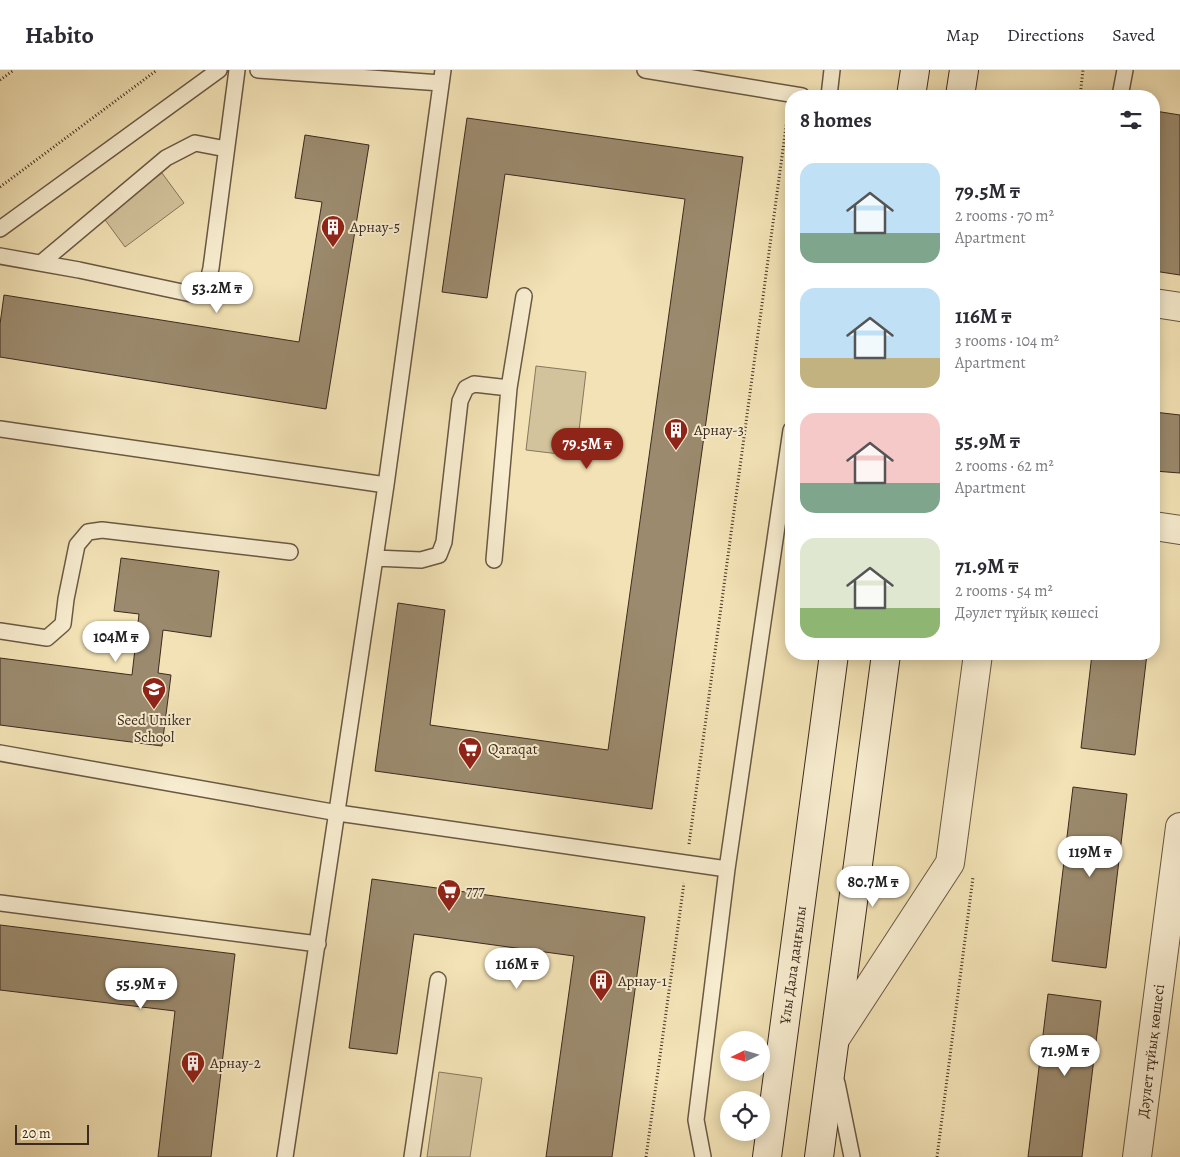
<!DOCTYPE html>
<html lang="en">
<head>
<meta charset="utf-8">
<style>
  :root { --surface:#fff; --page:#f2f2f3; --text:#2b2b33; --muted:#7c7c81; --line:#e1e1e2; --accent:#8f2418 }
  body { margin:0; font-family:Alegreya,serif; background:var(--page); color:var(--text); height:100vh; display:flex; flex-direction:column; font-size:19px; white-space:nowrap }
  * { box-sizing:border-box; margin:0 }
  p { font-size:16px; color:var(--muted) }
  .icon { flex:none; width:28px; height:28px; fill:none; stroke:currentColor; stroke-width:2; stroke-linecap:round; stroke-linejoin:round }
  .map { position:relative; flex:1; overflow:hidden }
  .side { position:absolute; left:785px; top:20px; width:375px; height:570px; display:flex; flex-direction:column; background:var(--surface); border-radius:20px; box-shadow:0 2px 12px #0003 }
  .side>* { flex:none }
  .needle { width:32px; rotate:265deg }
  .buttons { position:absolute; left:720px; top:961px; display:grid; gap:10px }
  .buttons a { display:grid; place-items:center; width:50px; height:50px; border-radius:50%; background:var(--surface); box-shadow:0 2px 12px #0003; font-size:25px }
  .scale { position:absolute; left:15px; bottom:12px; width:74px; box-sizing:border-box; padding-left:5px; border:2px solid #3d2a1f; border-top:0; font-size:14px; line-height:18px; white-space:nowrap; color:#3d2a1f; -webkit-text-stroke:4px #f7eccf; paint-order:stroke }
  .price { position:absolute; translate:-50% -42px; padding:0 11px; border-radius:18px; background:#fff; color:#222; font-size:16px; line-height:32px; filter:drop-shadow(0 1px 2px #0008) }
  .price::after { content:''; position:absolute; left:50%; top:30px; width:15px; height:11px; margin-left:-8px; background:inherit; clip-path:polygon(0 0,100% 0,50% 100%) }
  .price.on { background:var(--accent); color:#fff }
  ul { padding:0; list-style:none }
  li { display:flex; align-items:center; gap:15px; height:125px; padding:0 15px }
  li span { display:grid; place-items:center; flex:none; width:140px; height:100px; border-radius:15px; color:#555 }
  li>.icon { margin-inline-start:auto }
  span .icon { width:60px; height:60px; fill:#fffc; stroke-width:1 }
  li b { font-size:21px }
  h2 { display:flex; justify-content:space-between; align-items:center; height:60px; padding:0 15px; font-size:21px }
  header { display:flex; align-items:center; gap:30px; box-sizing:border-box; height:70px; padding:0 25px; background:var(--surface); border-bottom:1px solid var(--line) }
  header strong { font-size:24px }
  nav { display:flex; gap:28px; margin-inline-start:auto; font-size:18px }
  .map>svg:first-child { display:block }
</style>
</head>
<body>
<header>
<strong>Habito</strong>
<nav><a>Map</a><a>Directions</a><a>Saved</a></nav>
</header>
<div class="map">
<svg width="1180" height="1087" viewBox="0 0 1180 1087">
  <rect width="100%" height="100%" fill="#f2e2b5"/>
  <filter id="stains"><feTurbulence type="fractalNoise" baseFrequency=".004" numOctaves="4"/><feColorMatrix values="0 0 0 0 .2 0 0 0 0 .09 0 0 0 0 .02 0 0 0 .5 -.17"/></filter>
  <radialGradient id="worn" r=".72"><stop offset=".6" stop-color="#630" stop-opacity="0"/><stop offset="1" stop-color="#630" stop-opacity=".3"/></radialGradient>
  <path fill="#d3c39c" stroke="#88765e" d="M162,103L184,133L125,177L103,147Z
    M536,296L586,302L576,386L526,380Z
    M439,1002L482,1008L470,1087H427Z"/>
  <path fill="#9b8a6d" stroke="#3d2a1f" d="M1155,41L1180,45V205L1154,201V51Z
    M467,48L743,87L652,739L375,701L398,533L445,540L430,655L608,680L685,129L505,104L487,228L442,222Z
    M305,65L369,75L326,339L0,287V254L4,225L299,272L322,132L295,128Z
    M1154,342L1180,345V403L1154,401Z
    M121,488L219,501L211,567L163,560L158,603L171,605L162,676L0,655V588L132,605L139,544L114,541Z
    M1092,584H1147L1135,685L1081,678Z
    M1073,717L1127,724L1106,898L1052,891Z
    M372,809L645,847L612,1087H546L574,886L414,864L397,984L349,978Z
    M0,855L235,884L211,1087H158L175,941L0,920Z
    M1048,924L1101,931L1082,1087H1028Z"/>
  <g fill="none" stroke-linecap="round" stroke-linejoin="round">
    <g stroke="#6a5844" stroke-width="18">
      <path id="lane" d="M258,0L441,13
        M645,0L802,26
        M829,26L832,0
        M1120,26L1125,0
        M0,159L219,0
        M0,186L79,200L196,225L206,219L211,198L237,0
        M41,193L166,88L195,73L226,79
        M0,359L386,415
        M375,488L421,490L439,485L444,472L460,331L466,318L474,314L509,318
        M494,490L509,318L524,226
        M0,561L47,568L63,554L66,529L77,475L88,462L102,460L290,482
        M0,683L338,743L727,799
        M0,833L318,874
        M837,1013L852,1087
        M285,1087L386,415L443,0
        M412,1087L438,910
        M703,1087L696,1050L727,799L791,360"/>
    </g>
    <g stroke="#6a5844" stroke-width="30">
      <path id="street" d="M1154,233L1180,237
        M1154,456L1180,460
        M835,969L950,793L978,584
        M1137,1087L1180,757"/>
    </g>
    <g stroke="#3d2a1f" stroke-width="30">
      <path id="secondary" d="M911,26L915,0
        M960,26L964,0
        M767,1087L834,584
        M819,1087L886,584"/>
    </g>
    <path stroke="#3d2a1f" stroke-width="3" stroke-dasharray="1 2.5" stroke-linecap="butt" d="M0,10L14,0
      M1080,26L1083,0
      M0,117L157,0
      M689,774L788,42
      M646,1087L684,813
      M937,1087L973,807"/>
    <use href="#lane" stroke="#f7eccf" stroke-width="15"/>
    <use href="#street" stroke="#f7eccf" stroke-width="28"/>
    <use href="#secondary" stroke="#f7eccf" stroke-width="28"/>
  </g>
  <defs>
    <g id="building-pin" transform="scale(1.25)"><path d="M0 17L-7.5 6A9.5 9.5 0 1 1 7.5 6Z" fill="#8f2418" stroke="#f7eccf"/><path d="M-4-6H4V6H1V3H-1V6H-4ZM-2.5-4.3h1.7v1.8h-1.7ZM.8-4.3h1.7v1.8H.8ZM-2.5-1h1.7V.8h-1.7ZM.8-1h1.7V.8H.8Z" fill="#fff"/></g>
    <g id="school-pin" transform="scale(1.25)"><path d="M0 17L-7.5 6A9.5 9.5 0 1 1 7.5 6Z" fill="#8f2418" stroke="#f7eccf"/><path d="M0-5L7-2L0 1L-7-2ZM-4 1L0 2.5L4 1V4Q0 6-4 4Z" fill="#fff"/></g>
    <g id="supermarket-pin" transform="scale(1.25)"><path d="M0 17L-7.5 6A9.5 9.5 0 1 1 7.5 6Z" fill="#8f2418" stroke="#f7eccf"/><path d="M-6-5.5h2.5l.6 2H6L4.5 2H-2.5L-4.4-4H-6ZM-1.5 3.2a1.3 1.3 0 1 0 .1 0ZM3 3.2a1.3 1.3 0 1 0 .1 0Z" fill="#fff"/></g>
  </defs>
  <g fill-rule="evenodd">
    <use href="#building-pin" x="333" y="157"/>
    <use href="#building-pin" x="676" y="360"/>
    <use href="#school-pin" x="154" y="619"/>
    <use href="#supermarket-pin" x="470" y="679"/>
    <use href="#supermarket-pin" x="449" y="821"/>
    <use href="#building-pin" x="601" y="911"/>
    <use href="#building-pin" x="193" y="993"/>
  </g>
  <g text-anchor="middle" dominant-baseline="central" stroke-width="4" stroke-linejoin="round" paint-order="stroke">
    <g font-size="15" fill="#3d2a1f" stroke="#f7eccf" text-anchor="start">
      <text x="350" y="157">Арнау-5</text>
      <text x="694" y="360">Арнау-3</text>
      <text x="154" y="650" text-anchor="middle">Seed Uniker<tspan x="154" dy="17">School</tspan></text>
      <text x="488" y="679">Qaraqat</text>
      <text x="466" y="821">777</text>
      <text x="618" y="911">Арнау-1</text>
      <text x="210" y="993">Арнау-2</text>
    </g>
    <g font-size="15" fill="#3d2a1f" stroke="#f7eccf">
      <text transform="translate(793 895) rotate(-82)">Ұлы Дала даңғылы</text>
      <text transform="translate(1151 981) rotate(-83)">Дәулет тұйық көшесі</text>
    </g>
  </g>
  <rect width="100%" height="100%" filter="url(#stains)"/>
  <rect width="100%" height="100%" fill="url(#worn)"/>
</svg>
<div class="buttons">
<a><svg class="needle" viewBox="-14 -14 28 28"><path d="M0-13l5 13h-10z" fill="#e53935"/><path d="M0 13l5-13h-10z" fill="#7c7c81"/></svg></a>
<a><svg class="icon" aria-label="locate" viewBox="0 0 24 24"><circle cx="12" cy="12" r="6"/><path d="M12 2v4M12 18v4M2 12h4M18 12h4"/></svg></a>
</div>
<div class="scale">20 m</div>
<b class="price" style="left:217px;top:244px">53.2M ₸</b>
<b class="price on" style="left:587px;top:400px">79.5M ₸</b>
<b class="price" style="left:116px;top:593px">104M ₸</b>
<b class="price" style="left:1090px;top:808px">119M ₸</b>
<b class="price" style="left:873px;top:838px">80.7M ₸</b>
<b class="price" style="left:517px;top:920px">116M ₸</b>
<b class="price" style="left:141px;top:940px">55.9M ₸</b>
<b class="price" style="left:1065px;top:1007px">71.9M ₸</b>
<section class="side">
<h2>8 homes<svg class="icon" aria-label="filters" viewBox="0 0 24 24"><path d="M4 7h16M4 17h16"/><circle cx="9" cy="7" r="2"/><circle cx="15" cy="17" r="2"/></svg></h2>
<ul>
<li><span style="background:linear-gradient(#bfe0f5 70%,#7fa58c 0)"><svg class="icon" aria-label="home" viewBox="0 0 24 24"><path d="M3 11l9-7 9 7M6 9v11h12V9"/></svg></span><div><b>79.5M ₸</b><p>2 rooms · 70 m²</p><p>Apartment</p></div></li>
<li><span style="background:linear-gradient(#bfe0f5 70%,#c2b280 0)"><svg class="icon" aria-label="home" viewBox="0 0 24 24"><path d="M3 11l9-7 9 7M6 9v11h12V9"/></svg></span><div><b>116M ₸</b><p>3 rooms · 104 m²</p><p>Apartment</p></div></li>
<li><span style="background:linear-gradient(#f6c9c9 70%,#7fa58c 0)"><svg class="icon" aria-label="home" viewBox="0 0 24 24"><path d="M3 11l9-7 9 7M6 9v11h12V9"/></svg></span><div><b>55.9M ₸</b><p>2 rooms · 62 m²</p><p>Apartment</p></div></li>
<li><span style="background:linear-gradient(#dfe7d0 70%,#8fb573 0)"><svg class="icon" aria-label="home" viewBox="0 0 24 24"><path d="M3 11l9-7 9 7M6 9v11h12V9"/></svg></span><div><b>71.9M ₸</b><p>2 rooms · 54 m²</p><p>Дәулет тұйық көшесі</p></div></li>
</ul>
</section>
</div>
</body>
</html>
